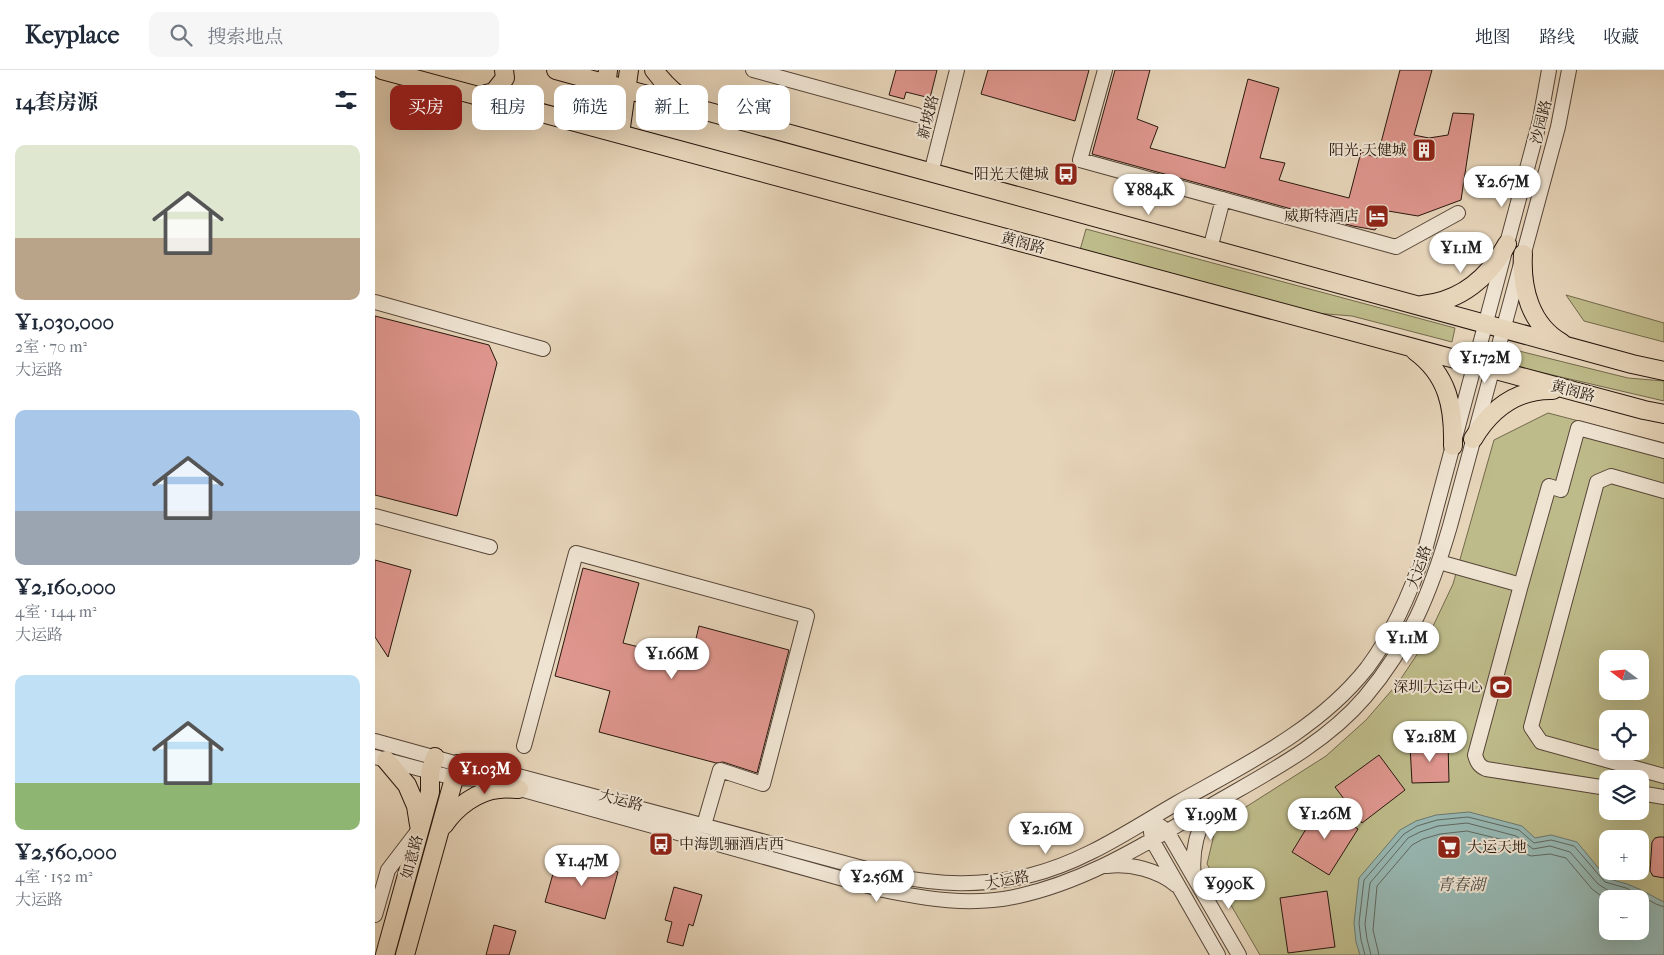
<!DOCTYPE html>
<html lang="zh">
<head>
<meta charset="utf-8">
<style>
  :root { --surface:#fff; --page:#f6f6f7; --text:#1f2937; --muted:#747a83; --line:#e0e1e3; --accent:#8f2418 }
  body { margin:0; font-family:"IM FELL French Canon","Noto Serif SC",serif; background:var(--page); color:var(--text); height:100vh; display:flex; flex-direction:column; font-size:19px; white-space:nowrap }
  * { box-sizing:border-box; margin:0 }
  p { font-size:16px; color:var(--muted) }
  .icon { flex:none; width:28px; height:28px; fill:none; stroke:currentColor; stroke-width:2; stroke-linecap:round; stroke-linejoin:round }
  .map { position:relative; flex:1; overflow:hidden }
  .sheet { display:flex; flex-direction:column; background:var(--surface); width:375px }
  .sheet>* { flex:none }
  .top-card { position:absolute; left:15px; top:15px; width:475px; height:45px; display:flex; gap:10px }
  .needle { width:32px; rotate:286deg }
  .tools { position:absolute; left:1224px; top:580px; display:grid; gap:10px }
  .tools a { display:grid; place-items:center; width:50px; height:50px; border-radius:10px; background:var(--surface); box-shadow:0 5px 20px #0002; font-size:25px }
  .price { position:absolute; translate:-50% -42px; padding:0 11px; border-radius:18px; background:#fff; color:#222; font-size:16px; line-height:32px; filter:drop-shadow(0 1px 2px #0008) }
  .price::after { content:''; position:absolute; left:50%; top:30px; width:15px; height:11px; margin-left:-8px; background:inherit; clip-path:polygon(0 0,100% 0,50% 100%) }
  .price.selected { background:var(--accent); color:#fff }
  ul { padding:0; list-style:none }
  li { display:grid; align-content:center; gap:10px; height:265px; padding:0 15px }
  li span { display:grid; place-items:center; height:155px; border-radius:10px; color:#555 }
  li>.icon { margin-inline-start:auto }
  span .icon { width:90px; height:90px; fill:#fffc; stroke-width:1 }
  li b { font-size:21px }
  h2 { display:flex; justify-content:space-between; align-items:center; height:60px; padding:0 15px; font-size:21px }
  .pill { padding:0 18px; border-radius:10px; background:var(--surface); box-shadow:0 5px 20px #0002; font-size:18px; line-height:45px }
  .pill.selected { background:var(--accent); color:#fff }
  header { display:flex; align-items:center; gap:30px; box-sizing:border-box; height:70px; padding:0 25px; background:var(--surface); border-bottom:1px solid var(--line) }
  header strong { font-size:24px }
  nav { display:flex; gap:28px; margin-inline-start:auto; font-size:18px }
  .search { width:350px; height:45px; background:var(--page); display:flex; align-items:center; gap:12px; box-sizing:border-box; padding:0 18px; border-radius:10px; color:var(--muted); font-size:19px }
  main { display:flex; flex:1; min-height:0 }
  .map>svg:first-child { display:block }
</style>
</head>
<body>
<header>
<strong>Keyplace</strong>
<div class="search"><svg class="icon" aria-label="search" viewBox="0 0 24 24"><circle cx="10" cy="10" r="6"/><path d="M15 15l6 6"/></svg>搜索地点</div>
<nav><a>地图</a><a>路线</a><a>收藏</a></nav>
</header>
<main>
<section class="sheet">
<h2>14套房源<svg class="icon" aria-label="filters" viewBox="0 0 24 24"><path d="M4 7h16M4 17h16"/><circle cx="9" cy="7" r="2"/><circle cx="15" cy="17" r="2"/></svg></h2>
<ul>
<li><span style="background:linear-gradient(#dfe7d0 60%,#b9a48a 0)"><svg class="icon" aria-label="home" viewBox="0 0 24 24"><path d="M3 11l9-7 9 7M6 9v11h12V9"/></svg></span><div><b>¥1,030,000</b><p>2室 · 70 m²</p><p>大运路</p></div></li>
<li><span style="background:linear-gradient(#a9c7e8 65%,#9aa5b1 0)"><svg class="icon" aria-label="home" viewBox="0 0 24 24"><path d="M3 11l9-7 9 7M6 9v11h12V9"/></svg></span><div><b>¥2,160,000</b><p>4室 · 144 m²</p><p>大运路</p></div></li>
<li><span style="background:linear-gradient(#bfe0f5 70%,#8fb573 0)"><svg class="icon" aria-label="home" viewBox="0 0 24 24"><path d="M3 11l9-7 9 7M6 9v11h12V9"/></svg></span><div><b>¥2,560,000</b><p>4室 · 152 m²</p><p>大运路</p></div></li>
</ul>
</section>
<div class="map">
<svg width="1289" height="885" viewBox="0 0 1289 885">
  <rect width="100%" height="100%" fill="#e7d5ba"/>
  <filter id="stains"><feTurbulence type="fractalNoise" baseFrequency=".004" numOctaves="4"/><feColorMatrix values="0 0 0 0 .2 0 0 0 0 .09 0 0 0 0 .02 0 0 0 .5 -.17"/></filter>
  <radialGradient id="worn" r=".72"><stop offset=".6" stop-color="#630" stop-opacity="0"/><stop offset="1" stop-color="#630" stop-opacity=".3"/></radialGradient>
  <path fill="#bebb8a" stroke="#72694c" fill-rule="evenodd" d="M711,159L1080,258L1077,272L977,246L940,243L705,180Z
    M1191,225L1289,253V272L1209,251Z
    M1144,281L1253,308L1289,311V331L1139,296Z
    M1173,343L1289,373V885H885L832,794L841,756L951,686L991,650L1023,613L1051,571L1078,514L1119,370ZM1232,589H1265V621H1232ZM1232,649H1265V681H1232ZM1232,709H1265V741H1232ZM1232,769H1265V801H1232ZM1232,829H1265V861H1232Z"/>
  <path fill="#97b8b3" stroke="#6a7871" fill-rule="evenodd" d="M1094,742L1147,756L1160,768L1176,765L1202,772L1230,806L1238,810L1252,814L1264,819L1289,832V885H985L981,872L979,853L984,808L1025,760L1041,751L1061,745ZM1232,829H1265V861H1232Z"/>
  <g fill="none" stroke-linecap="round" stroke-linejoin="round">
    <path stroke="#5f6860" stroke-width="1" d="M990,885L986,870L984,853L989,810L1029,764L1042,756L1062,750L1093,747L1144,760L1159,773L1176,770L1199,776L1230,812L1251,818L1281,834L1289,837
      M996,885L992,869L990,854L995,813L1033,768L1045,762L1063,756L1092,753L1141,766L1158,779L1175,776L1195,782L1223,814L1234,821L1259,829
      M1004,885L998,860L1002,816L1037,775L1048,769L1065,764L1092,761L1137,772L1149,783L1156,786L1175,784L1191,788L1217,819L1225,825L1235,829"/>
  </g>
  <path fill="#df968e" stroke="#27170e" d="M521,0H562L555,28L531,22L529,29L514,25Z
    M613,0H714L700,51L606,24Z
    M740,0H775L762,49L783,57L775,78L850,98L873,9L904,18L885,88L910,93L904,110L974,128L986,82L1002,88L1025,0H1057L1039,65L1054,68L1073,65L1078,43L1099,44L1086,130L1043,146L1013,141L1000,160L978,156L717,84Z
    M0,246L114,275L122,293L82,446L0,425Z
    M0,490L36,500L13,587L0,567Z
    M208,498L264,513L248,573L316,590L324,556L414,580L382,703L348,692L341,693L224,662L235,621L180,606Z
    M1073,673L1074,712L1037,713L1035,675Z
    M1004,685L1030,720L987,753L960,717Z
    M945,736L983,759L954,805L917,782Z
    M1284,767H1289V808L1278,806L1275,801L1277,772L1280,768Z
    M183,786L243,802L230,849L170,832Z
    M299,817L327,825L318,856L314,854L308,876L292,872L297,852L290,850Z
    M952,821L960,877L913,883L905,828Z
    M119,855L141,861L134,885H111Z"/>
  <g fill="none" stroke-linecap="round" stroke-linejoin="round">
    <g stroke="#574639" stroke-width="16">
      <path id="minor" d="M378,0L542,45
        M730,0L705,90L1021,177L1083,143
        M556,103L582,0
        M835,179L848,129
        M0,232L168,279
        M1289,421L1236,406L1222,412L1156,657L1166,672L1289,706
        M0,446L115,477
        M1064,492L1146,515L1100,685C1102,692 1104,696 1111,699L1232,718
        M1146,515L1174,416L1186,420L1203,358L1289,381
        M0,671L83,694L113,698L514,805C566,815 604,817 656,805C709,792 755,760 802,733C869,695 943,660 992,598C1019,562 1036,522 1050,480L1165,50L1174,0
        M149,676L201,483L432,546L388,714L345,700L329,755
        M0,687L79,708L109,709L508,820C551,829 595,836 639,827C712,812 773,772 837,735C890,704 949,675 990,627C1035,574 1056,521 1075,456L1183,57L1194,0
        M1265,723L1289,727
        M785,756L792,761L864,885
        M776,762L777,770L843,885
        M732,796C755,793 783,800 801,815
        M819,807C816,783 822,753 839,736
        M0,845L13,800L42,762"/>
    </g>
    <g stroke="#27170e" stroke-width="20">
      <path id="major" d="M7,0L1269,340L1289,344
        M181,0L1257,294L1289,301
        M279,0C289,14 300,24 314,33
        M104,26L119,22L130,8L129,0
        M226,59L233,0
        M245,64L254,0
        M1148,184C1146,218 1155,255 1187,273
        M1047,235C1086,231 1114,207 1132,174
        M1040,281C1073,305 1079,337 1078,376
        M1098,369C1116,339 1141,319 1178,320
        M11,690L32,715L41,736L44,755
        M69,755C81,737 102,721 124,719C131,718 138,719 144,719
        M10,885L55,722V702L60,687
        M30,885L83,694"/>
    </g>
    <use href="#minor" stroke="#efe4d2" stroke-width="14"/>
    <use href="#major" stroke="#e7d5ba" stroke-width="18"/>
  </g>
  <defs>
    <g id="building-square" transform="scale(1.25)"><rect x="-9" y="-9" width="18" height="18" rx="4" fill="#8f2418" stroke="#efe4d2"/><path d="M-4-6H4V6H1V3H-1V6H-4ZM-2.5-4.3h1.7v1.8h-1.7ZM.8-4.3h1.7v1.8H.8ZM-2.5-1h1.7V.8h-1.7ZM.8-1h1.7V.8H.8Z" fill="#fff"/></g>
    <g id="bus-square" transform="scale(1.25)"><rect x="-9" y="-9" width="18" height="18" rx="4" fill="#8f2418" stroke="#efe4d2"/><path d="M-5-6H5V4H4V6H2V4H-2V6H-4V4H-5ZM-3.5-4V0h7V-4ZM-3.5 1.2v1.5H-2V1.2ZM2 1.2v1.5H3.5V1.2Z" fill="#fff"/></g>
    <g id="hotel-square" transform="scale(1.25)"><rect x="-9" y="-9" width="18" height="18" rx="4" fill="#8f2418" stroke="#efe4d2"/><path d="M-6-4.5h1.5V1H6V5H4.5V3h-9V5H-6ZM-4 0a1.8 1.8 0 1 1 3.6 0ZM.5 0V-2.5h3Q6-2.5 6 0Z" fill="#fff"/></g>
    <g id="stadium-square" transform="scale(1.25)"><rect x="-9" y="-9" width="18" height="18" rx="4" fill="#8f2418" stroke="#efe4d2"/><path d="M0-5a6.5 5 0 1 0 0 10a6.5 5 0 1 0 0-10ZM-3.5-1.8h7v3.6h-7Z" fill="#fff"/></g>
    <g id="supermarket-square" transform="scale(1.25)"><rect x="-9" y="-9" width="18" height="18" rx="4" fill="#8f2418" stroke="#efe4d2"/><path d="M-6-5.5h2.5l.6 2H6L4.5 2H-2.5L-4.4-4H-6ZM-1.5 3.2a1.3 1.3 0 1 0 .1 0ZM3 3.2a1.3 1.3 0 1 0 .1 0Z" fill="#fff"/></g>
  </defs>
  <g fill-rule="evenodd">
    <use href="#building-square" x="1049" y="80"/>
    <use href="#bus-square" x="691" y="104"/>
    <use href="#hotel-square" x="1002" y="146"/>
    <use href="#stadium-square" x="1126" y="617"/>
    <use href="#bus-square" x="286" y="774"/>
    <use href="#supermarket-square" x="1074" y="777"/>
  </g>
  <g text-anchor="middle" dominant-baseline="central" stroke-width="4" stroke-linejoin="round" paint-order="stroke">
    <g font-size="15" fill="#27170e" stroke="#efe4d2">
      <text transform="translate(553 47) rotate(-76)">新坡路</text>
      <text transform="translate(1166 52) rotate(-76)">沙园路</text>
      <text transform="translate(648 173) rotate(15)">黄阁路</text>
      <text transform="translate(1198 321) rotate(15)">黄阁路</text>
      <text transform="translate(1044 497) rotate(-71)">大运路</text>
      <text transform="translate(246 730) rotate(15)">大运路</text>
      <text transform="translate(37 787) rotate(-75)">如意路</text>
      <text transform="translate(632 810) rotate(-10)">大运路</text>
    </g>
    <g font-size="15" fill="#27170e" stroke="#efe4d2" text-anchor="end">
      <text x="1032" y="80">阳光·天健城</text>
      <text x="674" y="104">阳光天健城</text>
      <text x="984" y="146">威斯特酒店</text>
      <text x="1108" y="617">深圳大运中心</text>
      <text x="304" y="774" text-anchor="start">中海凯骊酒店西</text>
      <text x="1092" y="777" text-anchor="start">大运天地</text>
    </g>
    <g font-size="16" font-style="italic" fill="#4e4f48" stroke="#efe4d2">
      <text x="1086" y="814">青春湖</text>
    </g>
  </g>
  <rect width="100%" height="100%" filter="url(#stains)"/>
  <rect width="100%" height="100%" fill="url(#worn)"/>
</svg>
<div class="tools">
<a><svg class="needle" viewBox="-14 -14 28 28"><path d="M0-13l5 13h-10z" fill="#e53935"/><path d="M0 13l5-13h-10z" fill="#747a83"/></svg></a>
<a><svg class="icon" aria-label="locate" viewBox="0 0 24 24"><circle cx="12" cy="12" r="6"/><path d="M12 2v4M12 18v4M2 12h4M18 12h4"/></svg></a>
<a><svg class="icon" aria-label="layers" viewBox="0 0 24 24"><path d="M12 4l9 5-9 5-9-5zM3 14l9 5 9-5"/></svg></a>
<a>+</a>
<a>−</a>
</div>
<b class="price" style="left:1127px;top:138px">¥2.67M</b>
<b class="price" style="left:774px;top:146px">¥884K</b>
<b class="price" style="left:1086px;top:204px">¥1.1M</b>
<b class="price" style="left:1110px;top:314px">¥1.72M</b>
<b class="price" style="left:1032px;top:594px">¥1.1M</b>
<b class="price" style="left:297px;top:610px">¥1.66M</b>
<b class="price" style="left:1055px;top:693px">¥2.18M</b>
<b class="price selected" style="left:110px;top:725px">¥1.03M</b>
<b class="price" style="left:950px;top:770px">¥1.26M</b>
<b class="price" style="left:836px;top:771px">¥1.99M</b>
<b class="price" style="left:671px;top:785px">¥2.16M</b>
<b class="price" style="left:207px;top:817px">¥1.47M</b>
<b class="price" style="left:502px;top:833px">¥2.56M</b>
<b class="price" style="left:854px;top:840px">¥990K</b>
<div class="top-card">
<a class="pill selected">买房</a>
<a class="pill">租房</a>
<a class="pill">筛选</a>
<a class="pill">新上</a>
<a class="pill">公寓</a>
</div>
</div>
</main>
</body>
</html>
